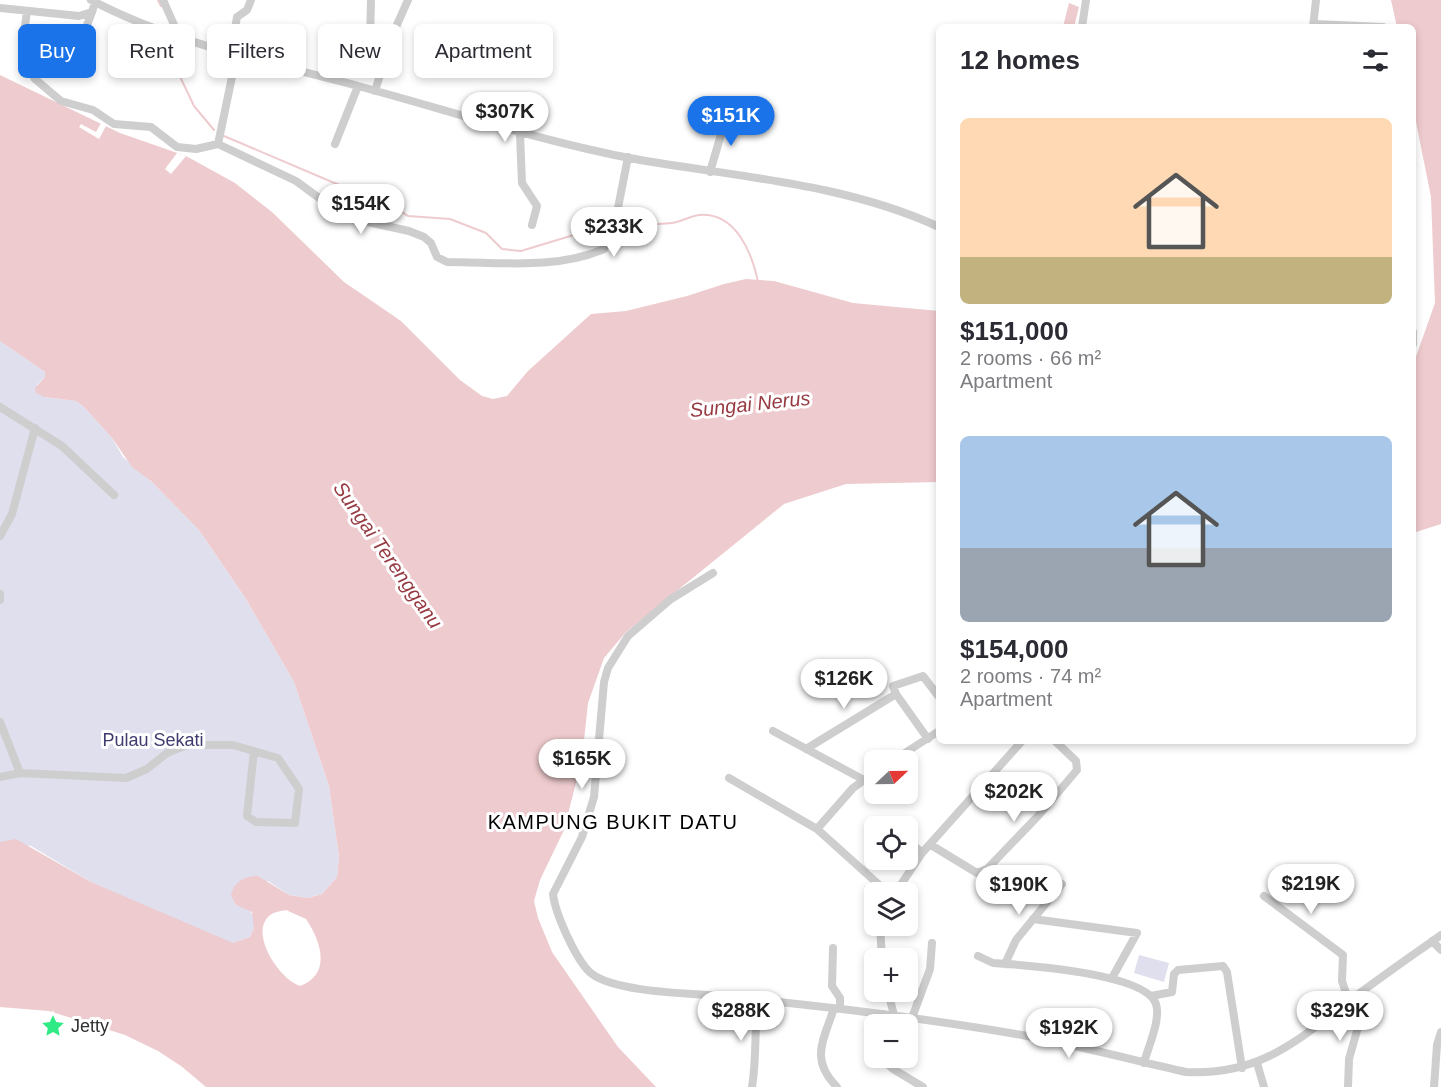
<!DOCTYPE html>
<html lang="en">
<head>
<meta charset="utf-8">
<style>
  :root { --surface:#fff; --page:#f7f7f7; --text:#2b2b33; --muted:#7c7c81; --accent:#1a73e8 }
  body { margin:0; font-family:Helvetica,sans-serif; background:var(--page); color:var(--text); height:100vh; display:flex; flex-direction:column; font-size:22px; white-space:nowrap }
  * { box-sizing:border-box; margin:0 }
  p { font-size:20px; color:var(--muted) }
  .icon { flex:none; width:33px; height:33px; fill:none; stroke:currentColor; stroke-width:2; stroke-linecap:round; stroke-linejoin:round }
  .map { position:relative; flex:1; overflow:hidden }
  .details { position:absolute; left:936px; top:24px; width:480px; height:720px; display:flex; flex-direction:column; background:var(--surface); border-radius:9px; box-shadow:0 3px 9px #0003 }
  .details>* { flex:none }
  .guide { position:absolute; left:18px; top:24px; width:570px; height:54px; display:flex; gap:12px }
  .needle { width:39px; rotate:68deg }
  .fabs { position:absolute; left:864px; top:750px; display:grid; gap:12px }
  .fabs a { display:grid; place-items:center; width:54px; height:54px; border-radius:9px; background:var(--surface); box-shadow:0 3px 9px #0003; font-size:30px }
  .price { position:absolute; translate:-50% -51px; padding:0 14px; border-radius:21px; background:#fff; color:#222; font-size:20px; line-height:39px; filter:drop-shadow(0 2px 3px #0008) }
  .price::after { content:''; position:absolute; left:50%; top:36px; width:18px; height:14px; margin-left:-9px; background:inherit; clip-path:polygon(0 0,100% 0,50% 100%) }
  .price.selected { background:var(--accent); color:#fff }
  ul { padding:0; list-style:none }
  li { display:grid; align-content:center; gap:12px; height:318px; padding:0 24px }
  li span { display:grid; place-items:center; height:186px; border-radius:9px; color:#555 }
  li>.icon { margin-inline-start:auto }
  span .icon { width:108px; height:108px; fill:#fffc; stroke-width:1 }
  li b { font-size:26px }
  h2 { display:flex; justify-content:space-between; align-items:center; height:72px; padding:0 24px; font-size:26px }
  .tag { padding:0 21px; border-radius:9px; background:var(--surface); box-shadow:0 3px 9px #0003; font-size:21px; line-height:54px }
  .tag.selected { background:var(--accent); color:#fff }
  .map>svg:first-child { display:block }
</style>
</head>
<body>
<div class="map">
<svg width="1441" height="1087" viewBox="0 0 1441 1087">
  <rect width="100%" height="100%" fill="#fff"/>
  <path fill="#dfdfee" d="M0,341L45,372V377L37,385L44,397L76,401L84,407L112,438L123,457L151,481L199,530L246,599L294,682L329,786L339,857L337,877L322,894L308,898L289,895L268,881L231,896L236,905L249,910L254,916V928L250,937L233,943L224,941L91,882L31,846L0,842Z
    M1139,955L1169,963L1164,982L1134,973Z"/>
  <path fill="#eecbce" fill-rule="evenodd" d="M1391,0H1441V524L1413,533V365L1435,303L1431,197L1413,107V27H1397Z
    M1069,3L1079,7L1074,27H1063Z
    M0,75L120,133L186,156L235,183L272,212L344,282L401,321L460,380L482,396L493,399L507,396L528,371L591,314L626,311L687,296L724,284L746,279L774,281L853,303L939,311V482L846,484L784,504L626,632L604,658L588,703L582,759L564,830L540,880L534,901L538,918L552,952L618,1047L656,1087H206L181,1066L158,1051L125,1035L49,1011L0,1007V842L16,839L91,882L233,943L250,937L254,928L252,912L236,905L231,896C233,882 245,876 258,876L289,895L308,898L322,894L337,877L339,857L329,786L294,682L246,599L199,530L151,481L132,467L112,438L84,407L76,401L44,397L36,393L35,388L45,377V372L0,341ZM286,910L306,919C321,941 332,974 300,986C280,980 249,934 269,916C273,912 281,911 286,910Z"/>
  <path fill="#fff" d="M101,123L106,126L99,139L79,127L81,124L96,132Z
    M177,153L186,156L171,174L165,169Z"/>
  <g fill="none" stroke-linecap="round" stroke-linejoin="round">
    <path stroke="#eecbce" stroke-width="2" d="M158,0L161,6
      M174,64L194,106L214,130
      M224,136L339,185L379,197L408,216L450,219L486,233L502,249L521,251L610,224
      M615,224C634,224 653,225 672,223C681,222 690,216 699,215C736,212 752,253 758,282"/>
    <path stroke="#cecece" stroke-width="8" d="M91,0C174,44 269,62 358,86C451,111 540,141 635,159C736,177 844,183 939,227
      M163,0L179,36
      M371,0L370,42L385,57
      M0,8L79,16L92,12L95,2
      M27,11L23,41L26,63L35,79L61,101L93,110L114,124L151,127L177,147L196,149L218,144L296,181L345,217L409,231L424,237L431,243L437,257L447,262C498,262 556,270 604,249L616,218L628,157
      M1314,24L1383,27
      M1082,27L1086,0
      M1313,27L1316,0
      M79,46L92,12
      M231,51L237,17L247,10L251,0
      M375,91L392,36L408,0
      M520,134L522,183L537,206L532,225
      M218,144L237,53
      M335,144L358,86
      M710,172L727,114
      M1413,332V344
      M0,407L62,446L114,495
      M0,536L12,514L35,428
      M713,573L671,599L628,636L608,668L604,682L594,797L582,837L553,894C555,913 577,963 592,974C615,991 679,993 708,995C814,1005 921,1017 1027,1036C1080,1046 1133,1060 1186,1072C1261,1076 1299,1039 1356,996C1384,975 1413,955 1441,935
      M0,594V600
      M0,722L20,773L126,778L147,769L167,753L187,745H233L278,758L299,789L295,823L256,822L247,816L254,751
      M773,731L864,780
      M928,739L896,694L893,686L923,676L939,697
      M806,749L896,694
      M894,760L939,731
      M0,777L20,773
      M729,778L817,829L887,892
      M886,821L892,826
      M817,829L853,788L874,773
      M908,840L922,853
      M931,845L977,873L987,869L1038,816L1077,770L1076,761L1055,741
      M896,892L922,853L1022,741
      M1264,896L1343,955L1342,981L1349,1002
      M1033,919L1137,933L1112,978
      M880,926L882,958
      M1432,941L1441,950
      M833,948L832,986L840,998V1009
      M978,956L993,963C1024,965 1146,973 1156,1004C1161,1020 1148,1047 1144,1063
      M1005,964L1016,940L1062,884
      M888,992L894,1015
      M1151,996L1172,992L1174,974L1178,970L1223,966L1227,972L1242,1068
      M834,1008C824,1040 809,1059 837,1087
      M912,1018L930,969L932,943
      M881,1024L884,1014
      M881,1058L893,1069L923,1087
      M1257,1063L1264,1087
      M752,1087C757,1057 754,1030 758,1000
      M1348,1087L1349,1059L1362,1013L1357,995
      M1434,1087L1437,1045L1441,1032"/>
  </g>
  <defs>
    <g id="sight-bare" transform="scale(1.8)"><path d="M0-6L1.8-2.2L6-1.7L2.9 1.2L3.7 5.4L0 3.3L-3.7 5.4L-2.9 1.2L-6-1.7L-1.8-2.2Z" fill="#30eb85" stroke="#fff" stroke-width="2.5" paint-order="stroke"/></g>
  </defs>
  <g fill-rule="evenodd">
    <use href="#sight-bare" x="53" y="1026"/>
  </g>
  <g text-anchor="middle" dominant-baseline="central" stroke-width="6" stroke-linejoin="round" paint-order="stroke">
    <g font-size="18" fill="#3f3c6f" stroke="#fff">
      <text x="153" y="740">Pulau Sekati</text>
    </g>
    <g font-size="18" fill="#313131" stroke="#fff" text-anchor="start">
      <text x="71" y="1026">Jetty</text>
    </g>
    <g font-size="20" font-style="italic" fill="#973b43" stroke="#fff">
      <text transform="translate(750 404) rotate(-6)">Sungai Nerus</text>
      <text transform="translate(388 555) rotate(55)">Sungai Terengganu</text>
    </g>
    <g font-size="20" letter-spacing="1.5" fill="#000" stroke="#fff">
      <text x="613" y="822">KAMPUNG BUKIT DATU</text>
    </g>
  </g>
</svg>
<div class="fabs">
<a><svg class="needle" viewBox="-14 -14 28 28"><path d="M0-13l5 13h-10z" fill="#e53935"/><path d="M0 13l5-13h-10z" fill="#7c7c81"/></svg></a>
<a><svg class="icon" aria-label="locate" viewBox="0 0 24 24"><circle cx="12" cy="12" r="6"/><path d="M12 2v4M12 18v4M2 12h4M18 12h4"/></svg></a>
<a><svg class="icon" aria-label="layers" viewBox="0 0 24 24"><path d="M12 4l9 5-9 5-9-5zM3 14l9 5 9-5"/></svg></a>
<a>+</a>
<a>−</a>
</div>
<b class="price" style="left:505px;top:143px">$307K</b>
<b class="price selected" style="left:731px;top:147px">$151K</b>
<b class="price" style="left:361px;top:235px">$154K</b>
<b class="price" style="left:614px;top:258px">$233K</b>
<b class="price" style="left:844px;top:710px">$126K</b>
<b class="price" style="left:582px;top:790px">$165K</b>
<b class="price" style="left:1014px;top:823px">$202K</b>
<b class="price" style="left:1311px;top:915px">$219K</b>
<b class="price" style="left:1019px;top:916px">$190K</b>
<b class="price" style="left:741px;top:1042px">$288K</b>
<b class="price" style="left:1340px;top:1042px">$329K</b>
<b class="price" style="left:1069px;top:1059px">$192K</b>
<div class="guide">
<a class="tag selected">Buy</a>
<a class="tag">Rent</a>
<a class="tag">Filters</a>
<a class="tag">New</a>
<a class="tag">Apartment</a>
</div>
<section class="details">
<h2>12 homes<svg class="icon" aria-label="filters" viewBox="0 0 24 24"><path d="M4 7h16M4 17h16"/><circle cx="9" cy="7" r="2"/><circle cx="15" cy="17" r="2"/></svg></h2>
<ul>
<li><span style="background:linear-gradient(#ffd9b3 75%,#c2b280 0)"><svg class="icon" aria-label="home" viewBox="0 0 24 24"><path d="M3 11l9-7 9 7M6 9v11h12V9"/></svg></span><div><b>$151,000</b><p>2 rooms · 66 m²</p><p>Apartment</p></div></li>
<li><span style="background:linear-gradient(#a9c7e8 60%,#9aa5b1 0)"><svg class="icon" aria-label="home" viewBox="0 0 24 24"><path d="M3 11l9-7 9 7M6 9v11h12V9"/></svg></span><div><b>$154,000</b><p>2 rooms · 74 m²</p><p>Apartment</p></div></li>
</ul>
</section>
</div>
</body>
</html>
